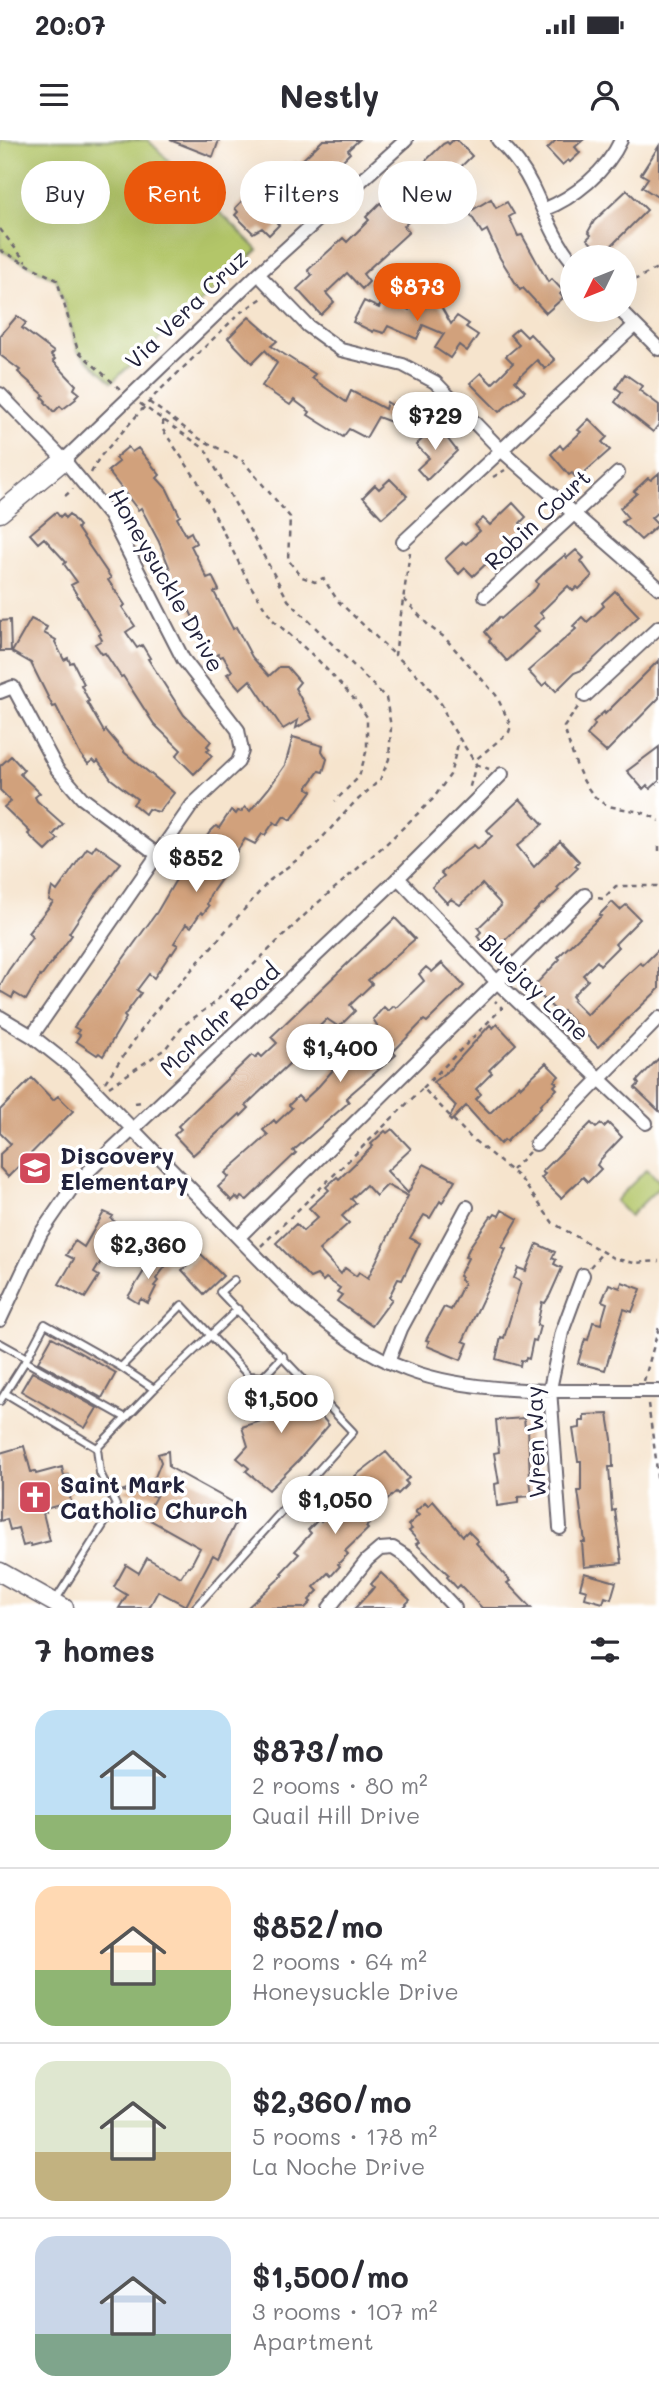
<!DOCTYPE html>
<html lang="en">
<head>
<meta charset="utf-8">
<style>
  :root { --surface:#fff; --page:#f7f7f7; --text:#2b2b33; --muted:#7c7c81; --line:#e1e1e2; --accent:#ea580c }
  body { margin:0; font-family:Mali,sans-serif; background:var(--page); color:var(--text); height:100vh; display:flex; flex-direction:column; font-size:26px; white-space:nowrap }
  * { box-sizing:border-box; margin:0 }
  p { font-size:23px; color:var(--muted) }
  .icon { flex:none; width:38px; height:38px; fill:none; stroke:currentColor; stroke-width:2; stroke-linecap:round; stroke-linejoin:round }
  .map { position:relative; height:1468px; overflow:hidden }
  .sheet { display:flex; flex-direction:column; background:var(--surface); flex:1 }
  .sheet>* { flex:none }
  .banner { position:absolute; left:21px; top:21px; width:618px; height:63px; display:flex; gap:14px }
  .needle { width:46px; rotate:227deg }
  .controls { position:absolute; left:560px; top:105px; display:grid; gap:14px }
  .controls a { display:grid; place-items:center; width:77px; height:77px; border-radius:50%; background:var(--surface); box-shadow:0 7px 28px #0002; font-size:35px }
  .price { position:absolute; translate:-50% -60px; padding:0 16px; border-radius:24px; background:#fff; color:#222; font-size:23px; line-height:46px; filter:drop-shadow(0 2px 4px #0008) }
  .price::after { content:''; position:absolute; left:50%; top:42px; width:21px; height:16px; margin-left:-10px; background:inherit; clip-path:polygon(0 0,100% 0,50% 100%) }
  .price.selected { background:var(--accent); color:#fff }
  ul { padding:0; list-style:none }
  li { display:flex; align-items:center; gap:21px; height:175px; padding:0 35px }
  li+li { border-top:2px solid var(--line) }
  li span { display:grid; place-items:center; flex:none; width:196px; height:140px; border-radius:21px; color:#555 }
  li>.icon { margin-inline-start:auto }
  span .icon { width:84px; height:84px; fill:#fffc; stroke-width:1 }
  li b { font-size:30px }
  h2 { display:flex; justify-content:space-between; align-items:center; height:84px; padding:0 35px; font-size:30px }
  .chip { padding:0 24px; border-radius:32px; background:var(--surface); box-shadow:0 7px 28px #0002; font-size:24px; line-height:63px }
  .chip.selected { background:var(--accent); color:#fff }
  .status { display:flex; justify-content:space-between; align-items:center; height:49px; padding:0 35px; background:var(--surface); direction:ltr }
  .status svg { height:19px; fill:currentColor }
  header { display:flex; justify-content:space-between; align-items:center; height:91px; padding:0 35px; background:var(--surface); font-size:32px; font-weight:700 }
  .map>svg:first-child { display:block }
</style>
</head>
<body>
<div class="status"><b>20:07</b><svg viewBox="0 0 49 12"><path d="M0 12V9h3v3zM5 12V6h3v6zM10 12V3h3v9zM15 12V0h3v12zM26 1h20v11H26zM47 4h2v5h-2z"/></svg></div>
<header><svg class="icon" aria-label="menu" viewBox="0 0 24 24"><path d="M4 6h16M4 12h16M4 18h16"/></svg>Nestly<svg class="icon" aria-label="person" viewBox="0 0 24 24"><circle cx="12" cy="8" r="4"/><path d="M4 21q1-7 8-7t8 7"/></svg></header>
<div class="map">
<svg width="659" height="1468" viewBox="0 0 659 1468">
  <rect width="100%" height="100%" fill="#fff"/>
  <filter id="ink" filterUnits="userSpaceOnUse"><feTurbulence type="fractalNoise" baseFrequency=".0143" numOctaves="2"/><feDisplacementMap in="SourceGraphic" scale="14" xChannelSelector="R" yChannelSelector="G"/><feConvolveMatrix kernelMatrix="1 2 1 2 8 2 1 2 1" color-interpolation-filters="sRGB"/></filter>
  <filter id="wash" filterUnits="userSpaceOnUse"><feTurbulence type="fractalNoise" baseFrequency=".00686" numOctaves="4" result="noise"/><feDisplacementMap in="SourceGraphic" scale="28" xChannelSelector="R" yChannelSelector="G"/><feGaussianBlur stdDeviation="1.57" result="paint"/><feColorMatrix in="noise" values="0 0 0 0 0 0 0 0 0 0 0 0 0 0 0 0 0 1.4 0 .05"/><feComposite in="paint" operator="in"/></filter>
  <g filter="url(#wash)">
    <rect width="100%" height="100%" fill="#f6e4cd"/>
    <path fill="#b3c669" stroke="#6a7452" stroke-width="2" d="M0,0H148L258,110L112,242L78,211L57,140L0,110Z
      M647,1029L659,1041V1047L630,1076L615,1061Z"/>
    <g id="blocks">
      <path fill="#d1a17c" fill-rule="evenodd" d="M170,0H219L213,17Z
        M323,0H359L348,10L350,13L340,23L338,20L322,34L325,38L315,47L313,45L297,60L299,62L277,83L279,85L269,95L262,88L253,93L235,75L238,72L235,68L243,60L246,64L254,57L259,63L289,34L286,30L295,21L298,24Z
        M453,0H457L472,16L442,45L448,51L430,68L426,64L404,86L409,92L363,134L369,142L362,149L347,133L326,153L334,162L321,175L297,149L312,135L308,130L343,98L347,102L369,80L366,77L380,63L382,65L394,53L401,60L421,41L413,33L443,4L447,2L449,4Z
        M556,0H583L575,7L580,13L570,22L568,20L562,25L547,9Z
        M659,6V58L642,47L648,38L641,34Z
        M627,50L647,70L602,115L587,99L591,95L588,92L594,81Z
        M491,59L496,68L507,62L514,74L509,77L518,96L522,95L548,142L552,139L563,151L560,154L563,158L546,173L523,148L520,150L500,118L487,90L482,93L469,72Z
        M416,156L440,165L451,184L457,176L469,184L466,187L478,195L467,211L459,205L450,218L435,208L444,194L423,185L417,199L388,186L384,193L374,190L373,192L353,182L364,161L379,168L384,157L409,170Z
        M17,176L26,183L22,188L54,212L51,215L55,219L53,221L76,245L74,249L79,253L75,257L76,259L63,269L60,266L54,272L45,262L46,261L42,257L44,255L18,232L20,230L0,215V196Z
        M249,177L277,201L271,206L315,234L312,238L346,262L351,251L385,269L387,262L395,267L399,260L411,264L409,268L419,272L412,290L378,277L366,298L349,289L343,297L308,275L310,272L294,260L290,265L262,246L277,223L265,210L252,223L228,198Z
        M518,188L527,197L530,194L555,220L545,229L537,220L515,241L525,251L499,272L470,243L481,233L492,244L513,223L506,216L519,205L510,195Z
        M625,234L642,246L639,250L659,265V284L653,292L615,262L622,252L616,248Z
        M589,279L607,297L602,302L610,310L577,339L572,333L569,335L551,314L560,305L563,309L581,292L578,290Z
        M437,285L457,311L427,340L417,329L429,318L416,305Z
        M128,307L132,312L138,308L160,335L157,338L167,349L180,376L177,378L186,395L191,392L196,403L191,406L207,438L212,436L219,450L214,452L233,489L236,487L252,517L269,536L279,527H287L300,542L295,548L312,579L296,588L298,580L283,589L250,540L240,549L227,534L232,531L223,516L220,517L218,514L213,517L169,430L170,429L159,402L141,368L138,370L108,331L119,322L115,318Z
        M659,333V371L651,378L658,385L641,400L622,382L628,378L620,368L637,353L634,351L648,338L651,340Z
        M390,339L407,356L382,378L363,357L375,345L379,349Z
        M513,363L526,377L520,383L525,388L492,424L489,421L473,436L465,428L459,434L445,419L463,402L466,404L480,391L475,385L483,378L490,385Z
        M56,372L60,377L63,374L65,378L69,374L79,386L77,388L111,438L108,440L125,465L122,467L135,486L126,492L137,508L142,505L150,518L148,519L184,575L211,601L207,606L210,609L207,611L212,616L194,634L176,616L181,610L154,584L123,536L121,537L105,513L102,514L95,504L102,500L99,495L101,494L71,445L77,442L64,424L66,422L44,398L38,403L30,394Z
        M576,410L584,418L581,421L592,436L579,449L577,447L573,451L568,446L540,473L544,477L534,486L539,491L507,521L489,501L491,499L485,492L499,477L501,479L536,448L538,444L536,441L546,431L565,415L567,418Z
        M615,451L639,476L582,530L574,533L556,551L547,542L542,546L528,531L576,489L573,486L582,477L587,482L604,466L602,463Z
        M31,479L47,487L44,493L56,500L55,502L64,520L68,518L70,523L73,522L84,544L81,545L89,561L87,562L104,592L106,590L125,613L174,653L159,672L148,669L145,674L133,664L137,659L111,639L98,621L96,623L93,620L88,624L79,612L56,566L53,567L31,523L12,512Z
        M10,480L11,511H0V481Z
        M659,520V558L606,612L587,595L595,585L593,582L604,572L605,574Z
        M293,597L323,606L322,611L327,619L323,632L319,631L307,648L312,651L291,680L284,676L278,685L274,682L265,695L262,694L255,704L245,699L236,713L234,711L221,729L226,732L210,755L207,764L209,766L203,774L201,772L191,787L186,784L174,803L178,805L172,814L171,813L154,838L149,834L137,850L141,853L124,876L126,878L103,916L99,913L97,915L76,901L80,895L77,893L79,890L74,887L157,772L174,743L210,692L216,686L219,688L231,670L236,674L238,671L241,672L245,667L250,671L269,648L285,625Z
        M659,607V641L650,649L647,645L643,649L627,631Z
        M11,616L24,630L20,634L40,653L35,657L37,661L63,684L53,695L58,699L46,711L28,694L30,692L4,667L11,661L0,650V626Z
        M520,659L543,684L517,706L534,727L560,701L579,721L575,726L578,728L557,748L559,750L543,765L542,764L498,807L490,812L477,796L481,792L478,788L501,766L499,762L482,744L460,765L451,759L447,763L432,747L444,736L441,733L467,710L474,705L478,709L492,696L487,690Z
        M96,705L121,723L94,756L69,793L72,795L41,837L40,836L26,860L14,853L12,858L0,851V846L8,831L32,797L28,793L53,762L49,760L52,747L57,751L87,708L92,711Z
        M612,762L620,770L626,765L640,779L615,804L618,807L600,825L597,821L583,835L588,840L572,856L575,860L573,861L587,875L615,846L640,823L643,825L659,809V849L598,907L563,871L560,875L539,854L541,851L535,845L560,819L558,817L601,776L599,775Z
        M395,778L415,799L368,840L372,844L350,865L355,871L339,887L327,879L298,907L305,917L297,924L293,920L246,965L249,968L241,976L240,974L225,988L224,987L193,1015L174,995L181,989L178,986L252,915L255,918L259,914L262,917L277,903L271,897Z
        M442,823L464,846L427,882L424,880L393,912L396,915L346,958L349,962L293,1011L296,1013L247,1060L241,1057L239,1060L236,1057L232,1061L218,1047L229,1037L225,1033L268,995L263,990L274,980L276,983L292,968L289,965L298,956L303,961L318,947L333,930L332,929L377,885L373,879L384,867L388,871L394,866L396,868L424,841L419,834L426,827L432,832Z
        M497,884L516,904L489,930L492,933L476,949L481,954L476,959L490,973L519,945L521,947L546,923L559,936L554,941L557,943L554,946L557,949L540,965L541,967L506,1002L504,1000L500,1004L466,966L451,981L449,979L456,966L433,942L450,929L490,885L493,888Z
        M659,918V971L635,948L639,944L637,941Z
        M32,938L53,960L58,956L73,971L8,1037L0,1028V1014L11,1004L0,993V970Z
        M591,983L596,988L601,984L604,987L608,983L622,997L600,1020L597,1025L601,1029L588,1042L583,1037L561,1058L541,1038L545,1034L542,1032Z
        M392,989L411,1009L387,1031L408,1053L424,1024L455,1040L442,1063L440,1061L430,1078L424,1075L410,1098L420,1103L402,1140L398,1139L389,1157L392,1159L372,1186L337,1161L342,1155L337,1152L340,1148L326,1138L323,1141L317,1135L310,1138L276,1103L296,1084L303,1091L318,1077L309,1068L329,1050L326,1047L337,1037L339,1039L373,1006L371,1004L385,991L387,993ZM366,1045L376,1056L387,1045L408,1056L368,1138L359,1132L356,1136L345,1128L341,1134L319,1110L349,1083L342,1076L356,1063L351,1059Z
        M502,1070L518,1079L502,1107L506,1109L500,1122L463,1201L468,1203L461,1220L427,1206L429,1201L426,1200L444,1167L451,1170L464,1143L460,1140L461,1137L459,1136L468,1118L465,1117L471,1105L491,1076L493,1077L495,1074L499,1076Z
        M104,1072L113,1076L111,1079L117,1083L98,1115L103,1118L94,1133L99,1136L85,1158L59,1144L74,1119L66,1115L75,1101L84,1107Z
        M537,1104L555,1112L552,1118L556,1120L554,1124L562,1128L550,1155L545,1163L542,1162L537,1185L540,1186L536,1201L533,1200L529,1219L526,1218L525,1221L521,1220L520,1226L496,1219L501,1197L504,1198L521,1142L514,1138L518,1128L526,1131Z
        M200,1113L223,1136L204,1154L182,1130Z
        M154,1115L167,1124L156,1139L158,1141L154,1146L156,1147L148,1163L141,1159L138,1163L128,1157Z
        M622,1142L641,1149L632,1172L624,1169L605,1230L578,1223L585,1199L588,1200L593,1182L601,1184L607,1163L602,1161L609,1144L620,1148Z
        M52,1197L116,1233L102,1258L38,1222Z
        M32,1232L97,1268L85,1288L21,1251Z
        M279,1239L281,1242L283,1240L315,1269L329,1285L299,1320L269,1350L246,1331L249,1328L237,1318L248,1306L242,1287L273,1277L260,1265L259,1261Z
        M608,1274L612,1299L613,1327H609L612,1371L615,1370L622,1423L584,1427L582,1402H585L578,1351H581V1321H578L573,1289L580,1288V1281H584V1275Z
        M524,1278L525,1288H528L530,1339L532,1356L518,1357V1363L497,1366L495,1344L499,1343L494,1313L499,1312L496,1280Z
        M24,1306L31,1332L35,1331L36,1334L62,1327L64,1336L68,1335L73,1352L69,1353L71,1362L45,1369L46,1372L43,1373L50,1401L31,1406L30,1404L23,1406L18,1388L10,1390L7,1379L0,1381V1313Z
        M168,1311L169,1327L243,1368L218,1418L213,1415L186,1466L158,1451L149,1468H119L127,1455L114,1447L126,1425L139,1433L147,1418L181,1437L188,1426L190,1427L200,1408L145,1377L156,1356L121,1351L149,1342L155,1337L161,1322L158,1314Z
        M386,1312L409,1338L405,1341L408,1344L398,1354L396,1352L372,1374L375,1377L366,1387L368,1389L345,1411L348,1414L338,1424L340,1426L331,1436L328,1433L314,1447L318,1451L309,1460L311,1462L305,1468H247L283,1435L281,1433L299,1414L295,1411L311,1393L308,1390L319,1379L321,1381L339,1362L337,1360L358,1339L355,1336Z
        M433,1361L463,1396L468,1391L478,1401L476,1403L510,1441L507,1443L531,1468H482L460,1445L457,1448L447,1437L449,1435L416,1404L419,1402L409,1391L412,1389L408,1385L419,1375L415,1372L425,1363L428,1366Z
        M381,1433L410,1460L402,1468H355L371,1451L374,1447L371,1444Z
        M584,1433L616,1442L611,1459L605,1457L603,1463L585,1458L587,1450L580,1448Z"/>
    </g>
  </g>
  <g filter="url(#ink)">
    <use href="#blocks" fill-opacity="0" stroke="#6c666e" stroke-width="2"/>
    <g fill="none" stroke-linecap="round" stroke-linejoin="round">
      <g stroke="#6c666e" stroke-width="10">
        <path id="lane" d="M238,1169L154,1249L121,1227L182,1165L249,1236L263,1237L283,1216
          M0,1203L27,1218L45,1184L121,1227
          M25,1221L126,1278
          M5,1253L97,1308
          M0,1261L26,1220
          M55,1461L116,1365L100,1333L97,1308L154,1249
          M195,1468L353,1292L220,1152L234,1140"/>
      </g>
      <g stroke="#6c666e" stroke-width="16">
        <path id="street" d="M498,0C511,13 523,27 531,44C544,70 553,98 572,121
          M543,70C574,58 607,31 621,0
          M258,134L308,186L341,210L403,225L435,242L502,311L659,448
          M620,170L659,209
          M0,254L64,320L110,376L183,519L238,590L242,611L238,622L192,665L32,896
          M64,320L258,134L406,0
          M403,402L635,185
          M485,456L618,333
          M0,552L13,547L57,629L82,658L158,715
          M585,556L659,487
          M398,738L497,842L646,983
          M0,877L32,896L75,930L300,1161C333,1189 367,1215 408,1230C479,1257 583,1250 659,1251
          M536,1004L659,878
          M239,1097L585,755
          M0,1180L41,1093L74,1045L398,738L502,634
          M388,1222L401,1189L467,1067
          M560,1388L550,1249L562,1192L583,1135
          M329,1468L367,1420L380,1409L393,1408L407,1417L455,1468"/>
      </g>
      <g stroke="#6c666e" stroke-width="21">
        <path id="secondary" d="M0,373L64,320
          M0,1432L64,1468"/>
      </g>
      <path stroke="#6c666e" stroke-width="2.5" stroke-dasharray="5 5" stroke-linecap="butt" d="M0,89L26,122
        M0,110L57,140L78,211L120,249
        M625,145L659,127
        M149,262L200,299L242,320L290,377L288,420L302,437L315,442L323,438L338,461L395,515
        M163,280V290L197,340L250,445L273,480L317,519L357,562L367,577V609L359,637L335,661
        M91,333L99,318L156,254L241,172L264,157
        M493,337L505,330
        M65,356L73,349
        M410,412L395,515L423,540L442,565L448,581L476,624L469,650
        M404,459L430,487L444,497L496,555L511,586L509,592L474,621
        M578,567L564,587C572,612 583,661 613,667C630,671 645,670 659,681
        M476,624L489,629
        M659,706V716
        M598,758L603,759L616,746H659
        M105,942L152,875L270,740L313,708L352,665L380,640L389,619L391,587L386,558L288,460L205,309L139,263
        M109,947L165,909L184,885L213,864L313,767L386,704L433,659L450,635L459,600
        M423,948L502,868L495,861
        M135,963L142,962
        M512,1030L529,1012
        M261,1106L423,948L470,997L521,1039L553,1083L613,1118L634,1123L659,1121
        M590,1127L603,1112
        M644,1241L659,1187
        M648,1264L656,1319L659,1371"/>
      <use href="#lane" stroke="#fff" stroke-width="6"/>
      <use href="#street" stroke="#fff" stroke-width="12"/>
      <use href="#secondary" stroke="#fff" stroke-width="18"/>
    </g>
  </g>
  <defs>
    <g id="school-square" transform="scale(1.75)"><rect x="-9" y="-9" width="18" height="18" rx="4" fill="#d1495b" stroke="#fff"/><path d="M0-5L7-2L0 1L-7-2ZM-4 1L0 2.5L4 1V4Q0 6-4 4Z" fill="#fff"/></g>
    <g id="church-square" transform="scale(1.75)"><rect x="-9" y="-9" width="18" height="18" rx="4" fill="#d1495b" stroke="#fff"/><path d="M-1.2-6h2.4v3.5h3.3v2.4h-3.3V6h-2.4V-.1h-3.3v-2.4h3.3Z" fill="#fff"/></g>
  </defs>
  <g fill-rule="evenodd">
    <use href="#school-square" x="35" y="1028"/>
    <use href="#church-square" x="35" y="1357"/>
  </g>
  <g text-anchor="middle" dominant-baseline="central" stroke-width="7" stroke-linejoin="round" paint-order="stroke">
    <g font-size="23" fill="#22223b" stroke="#fff">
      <text transform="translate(186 169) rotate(-44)">Via Vera Cruz</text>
      <text transform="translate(537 379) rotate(-43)">Robin Court</text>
      <text transform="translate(167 440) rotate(60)">Honeysuckle Drive</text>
      <text transform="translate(535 847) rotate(44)">Bluejay Lane</text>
      <text transform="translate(219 879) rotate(-43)">McMahr Road</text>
      <text transform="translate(535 1302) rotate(-92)">Wren Way</text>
    </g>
    <g font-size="23" font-weight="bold" fill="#22223b" stroke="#fff" text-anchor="start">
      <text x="60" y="1015">Discovery<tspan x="60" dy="26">Elementary</tspan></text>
      <text x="60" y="1344">Saint Mark<tspan x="60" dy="26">Catholic Church</tspan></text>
    </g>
  </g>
</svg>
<div class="controls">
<a><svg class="needle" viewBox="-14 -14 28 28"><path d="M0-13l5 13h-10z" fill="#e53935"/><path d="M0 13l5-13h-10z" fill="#7c7c81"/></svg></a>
</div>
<b class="price selected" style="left:417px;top:183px">$873</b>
<b class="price" style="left:435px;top:312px">$729</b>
<b class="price" style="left:196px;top:754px">$852</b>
<b class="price" style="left:340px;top:944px">$1,400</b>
<b class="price" style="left:148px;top:1141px">$2,360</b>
<b class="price" style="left:281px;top:1295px">$1,500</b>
<b class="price" style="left:335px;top:1396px">$1,050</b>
<div class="banner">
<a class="chip">Buy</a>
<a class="chip selected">Rent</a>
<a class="chip">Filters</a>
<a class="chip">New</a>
</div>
</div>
<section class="sheet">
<h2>7 homes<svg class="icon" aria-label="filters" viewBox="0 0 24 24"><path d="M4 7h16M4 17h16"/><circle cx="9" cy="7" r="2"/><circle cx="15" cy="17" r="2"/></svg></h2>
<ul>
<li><span style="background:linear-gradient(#bfe0f5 75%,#8fb573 0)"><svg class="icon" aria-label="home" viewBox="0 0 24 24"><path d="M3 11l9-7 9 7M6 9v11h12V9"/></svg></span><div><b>$873/mo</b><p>2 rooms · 80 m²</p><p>Quail Hill Drive</p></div></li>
<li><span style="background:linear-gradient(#ffd9b3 60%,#8fb573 0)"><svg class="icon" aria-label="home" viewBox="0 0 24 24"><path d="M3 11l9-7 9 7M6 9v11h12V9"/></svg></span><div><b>$852/mo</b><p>2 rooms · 64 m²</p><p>Honeysuckle Drive</p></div></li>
<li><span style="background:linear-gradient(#dfe7d0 65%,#c2b280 0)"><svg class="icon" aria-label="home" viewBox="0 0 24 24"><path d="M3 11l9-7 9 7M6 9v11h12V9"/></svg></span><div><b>$2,360/mo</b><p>5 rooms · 178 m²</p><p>La Noche Drive</p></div></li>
<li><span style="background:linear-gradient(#c9d6e8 70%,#7fa58c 0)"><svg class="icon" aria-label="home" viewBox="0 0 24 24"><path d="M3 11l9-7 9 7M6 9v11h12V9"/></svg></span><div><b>$1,500/mo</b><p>3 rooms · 107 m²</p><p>Apartment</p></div></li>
</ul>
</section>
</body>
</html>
